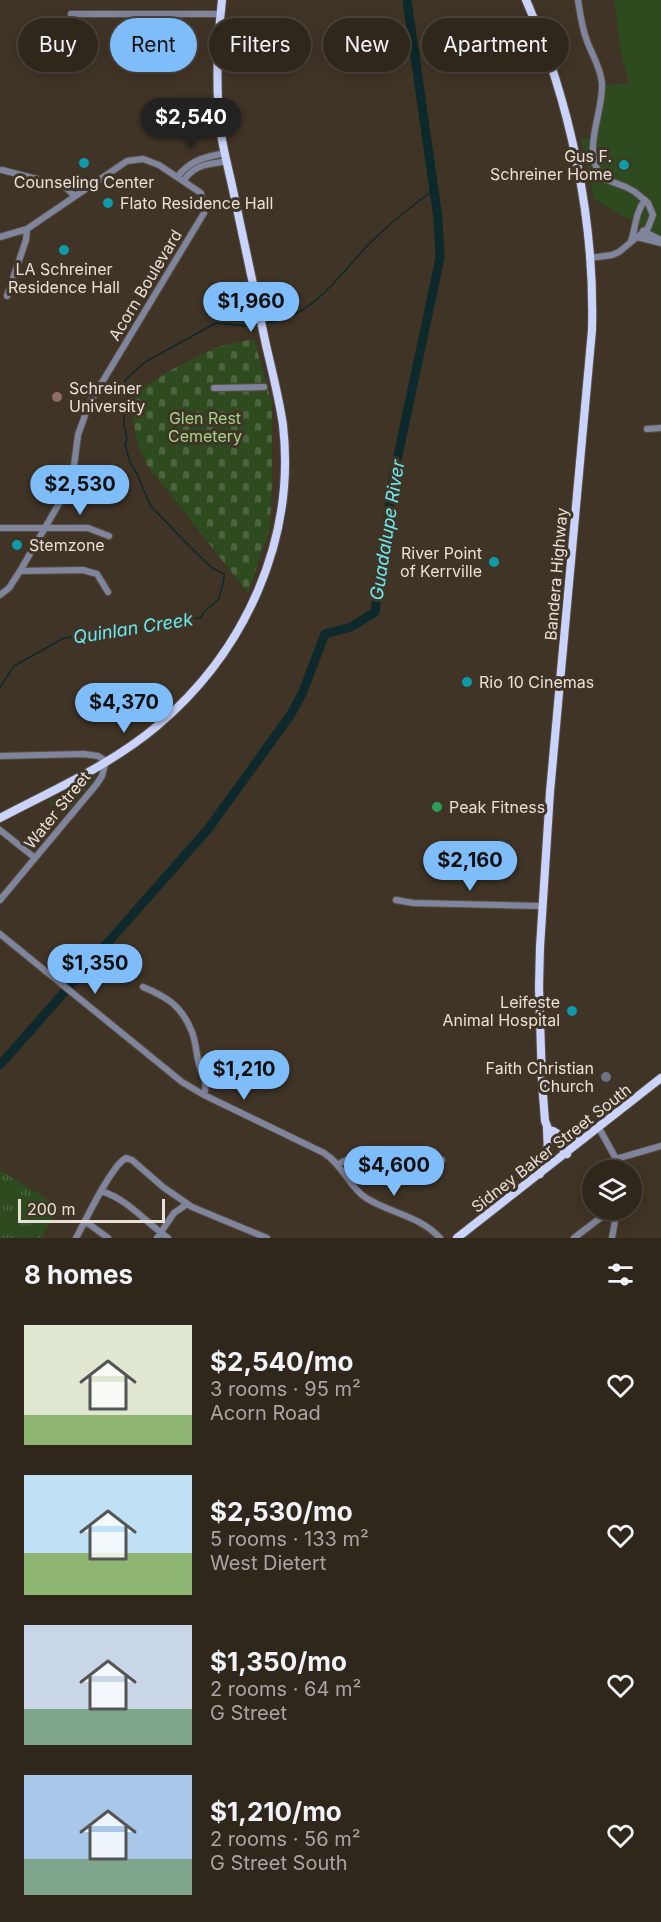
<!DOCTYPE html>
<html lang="en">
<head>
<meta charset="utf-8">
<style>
  :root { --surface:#30271c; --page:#382f25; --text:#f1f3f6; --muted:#a8a5a3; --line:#4b443b; --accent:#7ebdf9 }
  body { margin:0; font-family:Inter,sans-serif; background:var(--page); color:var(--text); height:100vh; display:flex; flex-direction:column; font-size:22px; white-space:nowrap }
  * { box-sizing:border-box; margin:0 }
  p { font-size:20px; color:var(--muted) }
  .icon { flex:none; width:33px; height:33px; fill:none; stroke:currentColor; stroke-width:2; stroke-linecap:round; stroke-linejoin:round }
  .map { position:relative; height:1238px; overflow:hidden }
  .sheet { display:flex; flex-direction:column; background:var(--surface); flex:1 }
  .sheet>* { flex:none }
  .guide { position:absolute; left:18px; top:18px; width:626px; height:54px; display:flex; gap:12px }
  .buttons { position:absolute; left:582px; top:1160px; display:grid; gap:12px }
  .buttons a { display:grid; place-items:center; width:60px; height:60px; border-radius:50%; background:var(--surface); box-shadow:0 3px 15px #0003,0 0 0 2px var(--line); font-size:30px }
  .scale { position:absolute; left:18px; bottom:15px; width:147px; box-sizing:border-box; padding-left:6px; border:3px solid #e9e1d8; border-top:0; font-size:16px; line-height:21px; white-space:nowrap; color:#e9e1d8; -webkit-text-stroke:4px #403426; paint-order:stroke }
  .price { position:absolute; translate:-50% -51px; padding:0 14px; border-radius:21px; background:var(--accent); color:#111; font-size:20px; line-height:39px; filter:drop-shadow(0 2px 3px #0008) }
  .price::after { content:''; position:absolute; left:50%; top:36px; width:18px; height:14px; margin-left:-9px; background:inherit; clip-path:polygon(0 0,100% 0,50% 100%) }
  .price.active { background:#222; color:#fff }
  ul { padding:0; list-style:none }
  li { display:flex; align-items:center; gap:18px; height:150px; padding:0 24px }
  li span { display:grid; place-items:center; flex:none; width:168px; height:120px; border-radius:0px; color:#555 }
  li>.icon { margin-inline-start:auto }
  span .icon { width:72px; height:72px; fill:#fffc; stroke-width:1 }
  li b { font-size:26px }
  h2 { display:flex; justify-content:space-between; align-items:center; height:72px; padding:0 24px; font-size:26px }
  .tag { padding:0 21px; border-radius:27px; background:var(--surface); box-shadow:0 3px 15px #0003,0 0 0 2px var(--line); font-size:21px; line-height:54px }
  .tag.active { background:var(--accent); color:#111 }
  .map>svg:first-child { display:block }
</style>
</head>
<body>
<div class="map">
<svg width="661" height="1238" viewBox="0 0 661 1238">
  <defs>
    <pattern id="cemetery-stones" width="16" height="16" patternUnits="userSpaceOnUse" patternTransform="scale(1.5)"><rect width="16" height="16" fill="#2e4b20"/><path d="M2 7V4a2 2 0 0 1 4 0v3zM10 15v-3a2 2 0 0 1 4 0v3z" fill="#4c6540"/></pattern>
    <pattern id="park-tufts" width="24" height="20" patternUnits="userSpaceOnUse" patternTransform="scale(1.5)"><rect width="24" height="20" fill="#2e4b20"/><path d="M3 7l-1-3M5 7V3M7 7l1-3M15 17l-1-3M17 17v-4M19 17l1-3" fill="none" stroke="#4c6540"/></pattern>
  </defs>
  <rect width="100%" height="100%" fill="#403426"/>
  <path fill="#2e4b20" d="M614,0H661V238L594,199L581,139L597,138L606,85L629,83L621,53Z"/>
  <path fill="url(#cemetery-stones)" d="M254,339L272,404V483L270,527L248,593L147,465L136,438L131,405L138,391L171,370L217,347Z"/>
  <path fill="url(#park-tufts)" d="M95,775L96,777L70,809L67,807L61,813L48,802Z
    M0,1170L60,1207L41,1238H0Z"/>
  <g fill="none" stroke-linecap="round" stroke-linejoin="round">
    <path stroke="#0d292b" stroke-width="1.5" d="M266,323C315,316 339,275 370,243C390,223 411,206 434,190
      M0,687L14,666L64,638L87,634H119L151,625L158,627L175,625L188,622L194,618H201L203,613L219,599C220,590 225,583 224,574L212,568L190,547L150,505L137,474L130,462L125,444L127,440L124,424V409L128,401V395L125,386V380L145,362L216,323L245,326L258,324"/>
    <path stroke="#0d292b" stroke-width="9" d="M0,1065L209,828L291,714L302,694L325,634L351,627L375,612L393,479L440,258L438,218L407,0"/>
    <g stroke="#5b5042" stroke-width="8">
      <path id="minor" d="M578,0C580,14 582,28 587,41C592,55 601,68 602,84C603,116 581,149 602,178L626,187L635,192L648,203L653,215L648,228L619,252L612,255L590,258
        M71,14H220
        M2,170L64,186L75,196
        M177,177C192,159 203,158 225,153
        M183,181C197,163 206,165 227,161
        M643,231L661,240
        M0,237L27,229L127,161L143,159L159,165L201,193L204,213L89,404L78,435L72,481L20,571L9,588L0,595
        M637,237L661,243
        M631,241C636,227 635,213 645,200
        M7,296L26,240L27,229
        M214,388L264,387
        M647,429L661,428
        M0,528H88L109,536
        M20,571L83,570L97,574L108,592
        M0,756L84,754L98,756L106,761L102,776L96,785L0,900
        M0,830L35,858
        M396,900L413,903L542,906
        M0,934L182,1082L204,1095L324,1153C343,1165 350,1188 366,1198C390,1213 420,1216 440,1238
        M143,987C167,997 182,1006 192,1032C196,1042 196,1053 199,1064C203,1076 208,1082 204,1095
        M599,1128L615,1157L618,1170
        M616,1159L661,1146
        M338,1164L347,1160H442
        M101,1191C128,1199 146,1223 168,1238
        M85,1221L108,1238
        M76,1238C86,1220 111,1166 126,1158L132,1160L163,1187L192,1207L267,1238
        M157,1238L174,1213L187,1204
        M574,1238L612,1209
        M612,1238L617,1209"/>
    </g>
    <g stroke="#5b5042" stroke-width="10">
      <path id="major" d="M526,0C570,101 595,219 592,330L550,792L540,947L539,987L542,1082L545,1121L549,1131L567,1154
        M0,818C53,790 111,765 157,726C245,652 296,540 283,425C279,398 272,371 266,345C255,293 244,242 233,190C229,171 224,153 221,134C215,89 217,45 222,0
        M553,1131L568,1140L583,1139
        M540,1174L548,1155L547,1128
        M457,1238L661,1078"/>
    </g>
    <use href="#minor" stroke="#7f859d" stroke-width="6"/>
    <use href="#major" stroke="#cad3fc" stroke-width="8"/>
  </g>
  <g fill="#0f9aa8" stroke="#403426" stroke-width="2">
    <circle cx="84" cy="163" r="6"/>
    <circle cx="624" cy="165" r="6"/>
    <circle cx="108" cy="203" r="6"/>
    <circle cx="64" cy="250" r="6"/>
    <circle cx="17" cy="545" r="6"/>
    <circle cx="494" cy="562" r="6"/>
    <circle cx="467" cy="682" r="6"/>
    <circle cx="572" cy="1011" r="6"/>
  </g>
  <circle fill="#8d6e63" stroke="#403426" stroke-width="2" cx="57" cy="397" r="6"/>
  <circle fill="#2e9e5b" stroke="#403426" stroke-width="2" cx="437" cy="807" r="6"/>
  <circle fill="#6b7280" stroke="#403426" stroke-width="2" cx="606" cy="1077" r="6"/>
  <g text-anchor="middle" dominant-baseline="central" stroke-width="6" stroke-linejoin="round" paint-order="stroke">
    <g font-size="16" fill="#e9e1d8" stroke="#403426" text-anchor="start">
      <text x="612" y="156" text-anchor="end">Gus F.<tspan x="612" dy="18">Schreiner Home</tspan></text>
      <text x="84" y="182" text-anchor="middle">Counseling Center</text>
      <text x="120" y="203">Flato Residence Hall</text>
      <text x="64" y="269" text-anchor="middle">LA Schreiner<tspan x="64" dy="18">Residence Hall</tspan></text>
      <text x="69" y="388">Schreiner<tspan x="69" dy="18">University</tspan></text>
      <text x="29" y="545">Stemzone</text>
      <text x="482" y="553" text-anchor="end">River Point<tspan x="482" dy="18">of Kerrville</tspan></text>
      <text x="479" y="682">Rio 10 Cinemas</text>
      <text x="449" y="807">Peak Fitness</text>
      <text x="560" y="1002" text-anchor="end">Leifeste<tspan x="560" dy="18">Animal Hospital</tspan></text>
      <text x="594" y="1068" text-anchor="end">Faith Christian<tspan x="594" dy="18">Church</tspan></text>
    </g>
    <g font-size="16" fill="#e9e1d8" stroke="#403426">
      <text transform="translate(145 285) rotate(-59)">Acorn Boulevard</text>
      <text transform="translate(556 574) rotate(-85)">Bandera Highway</text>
      <text transform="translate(57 810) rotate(-51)">Water Street</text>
      <text transform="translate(551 1148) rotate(-38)">Sidney Baker Street South</text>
    </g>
    <g font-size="16" fill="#a2d58a" stroke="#403426">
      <text x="205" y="418">Glen Rest<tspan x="205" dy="18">Cemetery</tspan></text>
    </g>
    <g font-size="18" font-style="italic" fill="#6aebf4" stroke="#403426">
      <text transform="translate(387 530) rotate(-81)">Guadalupe River</text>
      <text transform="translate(133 628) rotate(-9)">Quinlan Creek</text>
    </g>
  </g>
</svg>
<div class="buttons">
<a><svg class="icon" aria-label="layers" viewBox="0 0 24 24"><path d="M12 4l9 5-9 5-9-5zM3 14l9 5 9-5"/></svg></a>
</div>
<div class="scale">200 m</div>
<b class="price active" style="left:191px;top:149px">$2,540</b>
<b class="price" style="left:251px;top:333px">$1,960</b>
<b class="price" style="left:80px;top:516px">$2,530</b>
<b class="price" style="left:124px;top:734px">$4,370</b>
<b class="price" style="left:470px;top:892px">$2,160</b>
<b class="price" style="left:95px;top:995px">$1,350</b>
<b class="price" style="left:244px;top:1101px">$1,210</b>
<b class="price" style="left:394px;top:1197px">$4,600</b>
<div class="guide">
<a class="tag">Buy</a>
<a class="tag active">Rent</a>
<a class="tag">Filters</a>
<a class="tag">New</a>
<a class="tag">Apartment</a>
</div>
</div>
<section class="sheet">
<h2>8 homes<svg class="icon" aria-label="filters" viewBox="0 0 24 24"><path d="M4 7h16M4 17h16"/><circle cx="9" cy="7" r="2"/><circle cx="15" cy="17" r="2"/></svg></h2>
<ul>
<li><span style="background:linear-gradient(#dfe7d0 75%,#8fb573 0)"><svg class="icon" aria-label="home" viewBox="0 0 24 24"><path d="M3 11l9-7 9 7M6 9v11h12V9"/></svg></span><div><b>$2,540/mo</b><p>3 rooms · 95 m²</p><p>Acorn Road</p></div><svg class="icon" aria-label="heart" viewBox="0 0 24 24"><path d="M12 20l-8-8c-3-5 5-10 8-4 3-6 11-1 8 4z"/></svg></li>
<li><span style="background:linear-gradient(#bfe0f5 65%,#8fb573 0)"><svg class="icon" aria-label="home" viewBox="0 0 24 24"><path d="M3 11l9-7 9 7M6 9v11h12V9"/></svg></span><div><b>$2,530/mo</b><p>5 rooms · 133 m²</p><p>West Dietert</p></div><svg class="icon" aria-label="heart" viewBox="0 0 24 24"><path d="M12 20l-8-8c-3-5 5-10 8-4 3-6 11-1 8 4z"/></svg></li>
<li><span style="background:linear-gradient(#c9d6e8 70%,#7fa58c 0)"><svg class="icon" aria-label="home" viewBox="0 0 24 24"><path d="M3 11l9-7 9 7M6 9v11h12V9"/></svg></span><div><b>$1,350/mo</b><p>2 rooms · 64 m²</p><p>G Street</p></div><svg class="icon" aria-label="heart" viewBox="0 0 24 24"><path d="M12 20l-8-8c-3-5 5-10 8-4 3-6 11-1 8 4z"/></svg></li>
<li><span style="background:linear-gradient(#a9c7e8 70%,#7fa58c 0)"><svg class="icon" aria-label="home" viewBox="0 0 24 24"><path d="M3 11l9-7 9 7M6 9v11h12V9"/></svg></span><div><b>$1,210/mo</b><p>2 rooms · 56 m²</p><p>G Street South</p></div><svg class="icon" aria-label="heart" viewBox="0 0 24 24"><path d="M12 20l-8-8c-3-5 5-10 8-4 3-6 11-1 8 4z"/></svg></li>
</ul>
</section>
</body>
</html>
